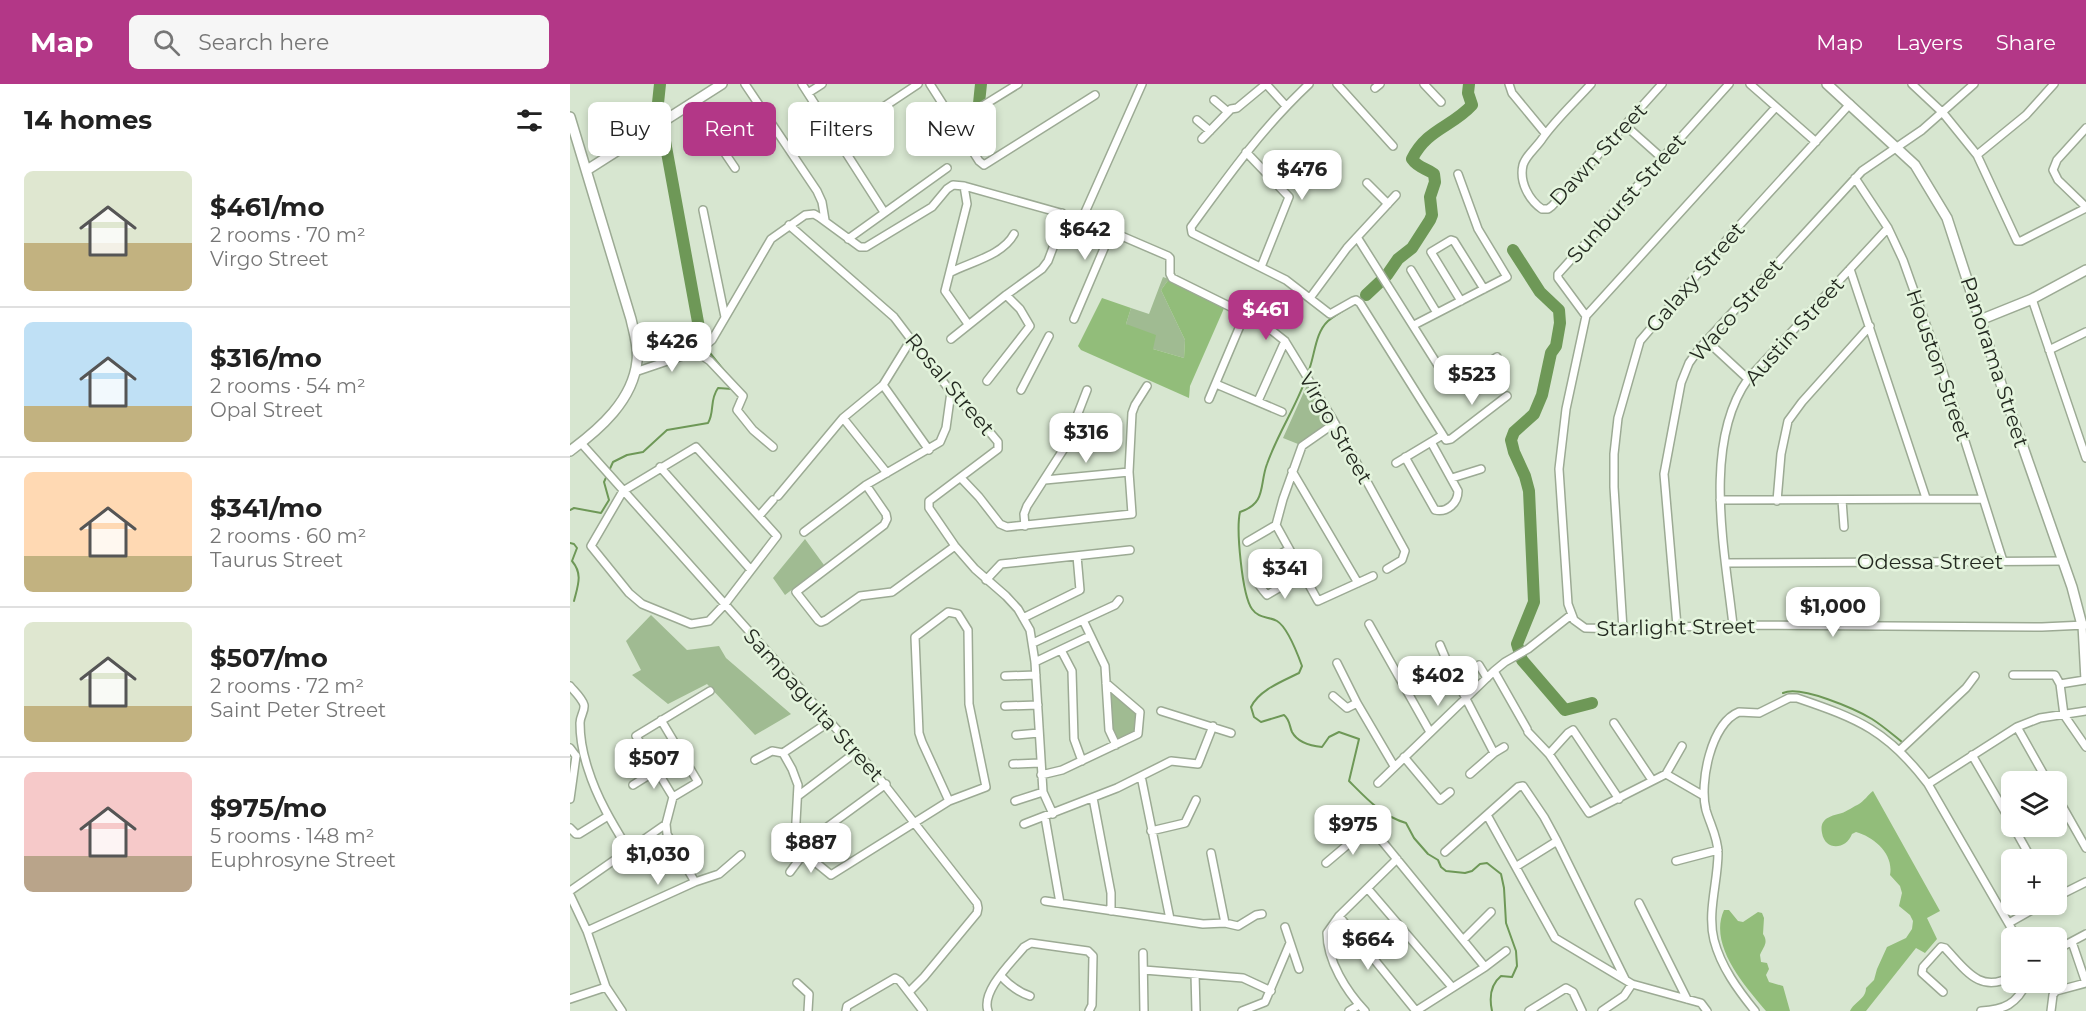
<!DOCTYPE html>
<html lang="en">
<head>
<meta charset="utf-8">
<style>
  :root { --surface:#fff; --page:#f6f6f6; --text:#222; --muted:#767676; --line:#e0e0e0; --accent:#b33787 }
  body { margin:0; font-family:Montserrat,sans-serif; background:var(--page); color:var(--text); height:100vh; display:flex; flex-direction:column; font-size:22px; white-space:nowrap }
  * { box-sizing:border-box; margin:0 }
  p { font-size:20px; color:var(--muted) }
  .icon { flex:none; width:33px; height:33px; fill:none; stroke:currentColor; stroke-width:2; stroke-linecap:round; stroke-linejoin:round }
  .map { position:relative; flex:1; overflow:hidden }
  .side { display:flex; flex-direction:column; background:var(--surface); width:570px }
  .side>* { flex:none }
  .hud { position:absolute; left:18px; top:18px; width:570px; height:54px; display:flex; gap:12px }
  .buttons { position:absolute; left:1431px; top:687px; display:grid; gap:12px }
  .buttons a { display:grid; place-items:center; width:66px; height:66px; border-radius:9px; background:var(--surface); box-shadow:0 3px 9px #0003; font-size:30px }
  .price { position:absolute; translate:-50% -51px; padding:0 14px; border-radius:12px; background:#fff; color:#222; font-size:20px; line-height:39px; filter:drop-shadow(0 2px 3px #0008) }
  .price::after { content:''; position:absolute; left:50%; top:36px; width:18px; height:14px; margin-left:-9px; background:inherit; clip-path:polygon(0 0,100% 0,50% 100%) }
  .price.current { background:var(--accent); color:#fff }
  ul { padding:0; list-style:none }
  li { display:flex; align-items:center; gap:18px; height:150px; padding:0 24px }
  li+li { border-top:2px solid var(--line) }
  li span { display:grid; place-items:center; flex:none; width:168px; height:120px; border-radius:9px; color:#555 }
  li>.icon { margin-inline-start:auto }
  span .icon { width:72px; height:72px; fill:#fffc; stroke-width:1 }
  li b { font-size:26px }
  h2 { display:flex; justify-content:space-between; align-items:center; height:72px; padding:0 24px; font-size:26px }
  .tag { padding:0 21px; border-radius:9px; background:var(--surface); box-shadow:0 3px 9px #0003; font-size:21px; line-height:54px }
  .tag.current { background:var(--accent); color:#fff }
  header { display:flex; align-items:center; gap:36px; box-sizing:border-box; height:84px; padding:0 30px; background:var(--accent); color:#fff }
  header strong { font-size:28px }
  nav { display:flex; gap:33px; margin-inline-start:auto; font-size:21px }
  .search { width:420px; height:54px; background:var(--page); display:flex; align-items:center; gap:15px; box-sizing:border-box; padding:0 21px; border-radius:9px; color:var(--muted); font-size:22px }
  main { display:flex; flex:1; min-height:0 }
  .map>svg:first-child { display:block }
</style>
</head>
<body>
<header>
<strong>Map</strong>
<div class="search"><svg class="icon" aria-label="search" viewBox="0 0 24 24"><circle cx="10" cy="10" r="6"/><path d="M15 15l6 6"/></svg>Search here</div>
<nav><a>Map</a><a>Layers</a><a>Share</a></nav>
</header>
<main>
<section class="side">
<h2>14 homes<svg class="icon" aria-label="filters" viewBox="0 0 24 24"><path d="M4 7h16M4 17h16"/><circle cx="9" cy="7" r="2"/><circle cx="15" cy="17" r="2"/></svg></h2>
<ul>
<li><span style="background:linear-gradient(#dfe7d0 60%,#c2b280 0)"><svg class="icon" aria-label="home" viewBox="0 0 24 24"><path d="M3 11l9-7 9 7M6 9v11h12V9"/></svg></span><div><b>$461/mo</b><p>2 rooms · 70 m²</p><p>Virgo Street</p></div></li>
<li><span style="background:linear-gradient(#bfe0f5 70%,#c2b280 0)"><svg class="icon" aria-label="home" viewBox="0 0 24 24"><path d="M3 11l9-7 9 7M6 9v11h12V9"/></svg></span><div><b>$316/mo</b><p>2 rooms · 54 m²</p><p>Opal Street</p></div></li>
<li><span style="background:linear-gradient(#ffd9b3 70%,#c2b280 0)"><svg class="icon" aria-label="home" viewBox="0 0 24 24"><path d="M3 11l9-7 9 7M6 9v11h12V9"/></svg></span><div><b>$341/mo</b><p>2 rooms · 60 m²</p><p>Taurus Street</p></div></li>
<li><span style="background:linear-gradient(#dfe7d0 70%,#c2b280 0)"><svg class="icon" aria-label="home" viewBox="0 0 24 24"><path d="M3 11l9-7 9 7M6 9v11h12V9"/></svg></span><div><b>$507/mo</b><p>2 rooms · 72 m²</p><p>Saint Peter Street</p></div></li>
<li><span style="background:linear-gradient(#f6c9c9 70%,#b9a48a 0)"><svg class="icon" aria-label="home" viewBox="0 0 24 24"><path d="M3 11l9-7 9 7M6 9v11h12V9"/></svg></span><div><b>$975/mo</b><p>5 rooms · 148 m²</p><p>Euphrosyne Street</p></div></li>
</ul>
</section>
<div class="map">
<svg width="1516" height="927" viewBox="0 0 1516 927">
  <rect width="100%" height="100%" fill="#d7e6d0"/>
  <path fill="#a0bb92" d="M593,193L599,195L591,206L615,256L614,274L583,265L556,240L561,224L579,230Z
    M737,301L760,339L728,360L713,354Z
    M235,455L254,481L215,511L203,494Z
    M81,531L117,566L149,562L156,574L221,630L185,651L137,600L98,620L62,591L71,586L56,557Z
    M540,607L544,608L569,631L567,649L549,657L543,645Z"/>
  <path fill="#92bd7a" d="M599,195L655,222L620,302L619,314L511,266L508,262L532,214L561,224L556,240L586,251L583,265L614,274L615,256L591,206Z
    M1303,707L1370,827L1357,834L1367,855L1355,869L1346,864L1296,927H1280C1284,918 1296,915 1296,904L1304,896L1307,885L1317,863L1336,854L1342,845L1343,837L1340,831L1329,822L1332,809L1330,802L1320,791C1324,770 1304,753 1286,748L1282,750C1276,766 1255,767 1252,749C1249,734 1261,732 1272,729C1275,728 1285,722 1289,720C1294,717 1298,711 1303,707Z
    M1154,826H1159L1168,837L1173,838L1188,828L1192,829L1194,834L1193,850C1199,859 1193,863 1190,871L1191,878L1197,879L1199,885L1196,891L1199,898L1213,902L1220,927H1196C1175,902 1138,861 1154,826Z"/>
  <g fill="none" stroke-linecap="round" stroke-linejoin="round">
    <path stroke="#6e9857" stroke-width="2" d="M796,211C785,221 770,227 758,237C746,248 745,268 740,283C730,317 709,346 697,380C689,401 697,419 670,428C666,445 672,511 682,525C689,535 698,532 707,537C717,543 728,571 732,582L729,589C713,597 689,606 681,623L684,633L691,638L714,631C720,636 719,641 722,648C728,659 741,662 752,663L759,653L769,648L789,655L779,697C796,714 812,732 836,739L844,754L858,770L868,776L871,783L876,787L895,789L902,787L910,780L917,779L931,790L934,804L936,839L946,867L947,882L942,893L931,892C920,901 919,913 922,927
      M134,267L141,270L161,295
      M0,426L4,424L31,429L39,416L34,398L43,378L57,371L73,368L97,346L138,339C145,327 139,317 148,304L162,305
      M0,459L4,460L7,464L2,477C13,490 8,501 4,517
      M1213,609C1231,601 1285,625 1302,635C1313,642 1322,650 1332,658"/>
    <path stroke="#6e9857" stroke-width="12" d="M90,0L88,19L132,260
      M399,44L408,29L411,0
      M943,166L970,208L989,226L990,239L986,262L981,269L972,311L964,330L944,348L941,356L944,368L955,392L959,407L964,518L947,560L952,576L995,626L1022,619
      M817,191L828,175L842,164L860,136L862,131L860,113L865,98L864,90C856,84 848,84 842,75C857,45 882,43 902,21L898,9L899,0
      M796,211L812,196"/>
    <g stroke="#9caa94" stroke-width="10">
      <path id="street" d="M175,0L247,107L252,118L255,136
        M232,0L314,128
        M360,0L409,77L414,81L525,11
        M696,0L716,22
        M739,0C693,43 658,92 621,143L622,149L716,196L760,230L783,217L786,216L790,219L876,356L881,355L937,312
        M767,0L823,62
        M854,0L871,18
        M939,0L942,9L975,49
        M1021,0C1005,18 986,35 972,55C966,64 956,71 953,81C949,98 959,116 972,125H978L982,122L1092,0
        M1180,0L1246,58
        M1342,0L1373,29L1407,71L1447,157H1451L1516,124
        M805,4L810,0
        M238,9L252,0
        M644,16L658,28
        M121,19L165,84
        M1206,23L1016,232L996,325L989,385L998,520L1004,536L1015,544L1053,545L1163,541L1472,543L1515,541
        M627,36L640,47
        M385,39L448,0
        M1055,41L1093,75
        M1516,44L1487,76L1483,86L1488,96L1516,123
        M267,54L348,0
        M632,55L661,25L667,24L696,0
        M676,68L719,113L691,183
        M1407,71L1456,31L1484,0
        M1285,94L1318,144L1333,176L1374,291L1433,477
        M797,99L818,120
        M394,102L397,120L375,207L398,240
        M711,103L733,79
        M133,126L155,233
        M512,135L572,0
        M219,141L324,233L381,308L413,340L428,358V365L359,417V424L385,462L405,485L436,512L448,525L460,546L465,578L473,708L483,730
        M787,153L881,302L927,273
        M278,155L377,84
        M1280,185L1356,414
        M841,186L867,229
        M381,188C401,178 433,171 444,150
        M740,214L777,164L826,111
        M1462,215L1516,374
        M891,217L861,168L881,156L884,157L914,205
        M1016,232L988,194V190L1159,0
        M504,235L541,148
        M844,241L937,193L908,145L888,90
        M381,255L436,211L472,185L478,177L484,161L492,129
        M1137,257L1178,295
        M1479,266L1516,248
        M127,268L140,277L173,312L167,326L183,346L203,363
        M65,288L130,266L142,256L201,155L235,131L244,130L249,133L290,163H296L362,123L377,105L383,101L394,102L512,135L598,172L600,174V190L602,194L675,230L696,242L715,257L762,334L835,467L832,476L817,485
        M417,297L460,242L450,225L436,211
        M646,300L712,328
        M313,301L359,366
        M451,306L479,252
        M639,315L675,230
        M688,317L715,257
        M273,334L317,389
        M11,359L303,686L407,819L408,824L407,829L354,893L339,908
        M126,363L207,452L155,520L139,537L121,540L72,520L59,509L21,462L53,407Z
        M835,373L865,426C877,429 888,419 888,407L861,358
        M826,379L871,352
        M90,383L181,486
        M722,387L788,499
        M391,394L409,413L430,440L437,443L562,430L559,388L562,329L565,321L577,302
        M882,394L911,385
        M475,396L559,388
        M296,401L316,430L317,435L314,441L226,508L248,536L251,538L256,536L290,512L322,508L385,462
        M208,412L273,334L313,301L342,254
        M1150,416L1413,415
        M1272,416L1274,443
        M1207,417L1211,370L1218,337L1232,318L1300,242
        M189,432L203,416
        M706,441L748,517L803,492
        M455,442L454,430L457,422L495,363L517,306
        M234,448L296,401L370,358L376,344L381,308
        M677,458L706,441L713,415L732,362L765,339
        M719,465L687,484C681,493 691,504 697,511L733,490
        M1156,479L1493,477
        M416,496L431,480L560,466
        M453,534L510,506L507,472
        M513,536L535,582L539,646L546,661
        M799,540L860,648
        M1163,541C1155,468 1132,359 1178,295L1318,144
        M1107,542L1094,390L1111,299L1119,279L1129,265L1292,87L1352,46L1404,0
        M1053,545L1044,403V370L1048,334L1070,257L1167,144L1280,20
        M463,559L545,521L549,516
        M870,561L878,580L924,669L934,663
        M491,566L502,587L504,655L512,677
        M465,578L520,552
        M767,579L787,619L824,682
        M909,581L917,594
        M924,587L957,645
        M1443,591H1485L1490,600L1494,631L1516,663
        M435,592L466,591
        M1490,600L1515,596L1512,541
        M0,602C4,607 12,614 14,621C15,627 10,632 10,639C10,654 13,670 18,685C27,714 42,739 58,765
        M763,612L777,624L787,619
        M435,622L468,621
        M591,627L661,649
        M91,636L128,698L103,713L96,740L97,750L125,798
        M1044,639L1082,696
        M1447,643L1478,698
        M958,648L979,670L1019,729L1096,690L1112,662
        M446,651L469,649
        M0,664L6,672
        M1330,666L1396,604L1405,592
        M213,669L222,685L228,701L225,756L234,769L261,791L379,717L416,703L399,620L398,546L388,530L378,528L345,553L349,649L352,658L379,717
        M213,669L259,638
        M979,670L998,649L1003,646L1049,715
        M1402,671L1442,740
        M834,673L870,716L880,708
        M185,676L202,667L213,669
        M443,680L470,679
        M900,690L924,669
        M1096,690L1134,712
        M471,691L492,686L568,650L570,628L536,599
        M571,692L600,835
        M808,699L924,587L935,578L958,565L1001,531
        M1358,700L1447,643L1470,634L1516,627
        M63,701L87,686
        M1486,711L1516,764
        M228,712L286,668
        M103,713L66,652L140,607
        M523,714L541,809V827
        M0,715L6,672
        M445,717L473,708
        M917,731L985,854L1062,900L1131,919L1137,927
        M475,733L490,819
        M454,740L547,704L601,677L628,680L643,642
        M1443,742L1462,776
        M0,744L6,750H9L38,732
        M581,747L615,739L626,716
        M230,763L316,700
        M875,768L948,703L953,702L974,733L987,757L1055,895
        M641,769L655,839
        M1106,777L1148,766
        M756,779L795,746H803L915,883
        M947,782L987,757
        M220,788L234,769
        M798,805L882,903
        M0,807L96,740
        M0,811L17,847L36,903L52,927
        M1486,813L1516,798
        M475,817L633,840L655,839L668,842L686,831L692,830
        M1069,819L1117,915
        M769,832L846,927
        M1439,839L1472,820
        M715,843L729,885
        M17,847L125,798L149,790L171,771
        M893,856L921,828
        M1502,858L1516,899
        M1486,866L1516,850
        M573,869L574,927
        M574,886L673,894L701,907
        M625,890L626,927
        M431,892C440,902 448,908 460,912
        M227,899L239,910L238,927
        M1373,908L1352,889L1353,883L1371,863L1375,864C1395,885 1410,911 1442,892
        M0,915L36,903
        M276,927L277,922L325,894L330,897L353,927
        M418,927C411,907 441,879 454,863L461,859L518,867L523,872L522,921L519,927
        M672,927L695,918L720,859
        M779,927L789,921
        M795,927C777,908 757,877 757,849L769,832L827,775
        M846,927L915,883L936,867
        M959,927L996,904L1003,908L1012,927
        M1032,927L1054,912L1062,900
        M1185,927C1168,906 1151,883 1144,856C1137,828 1148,798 1148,769C1148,754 1140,740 1136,726C1129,699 1141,639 1169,628L1189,629L1219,614H1227C1289,635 1318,647 1358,700L1447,854
        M1411,927C1434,926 1447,920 1457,898
        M1481,927L1483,911L1486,907L1516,899"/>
    </g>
    <g stroke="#9caa94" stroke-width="12">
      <path id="secondary" d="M1257,0L1345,81L1377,134L1433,306L1502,503L1512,541
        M0,33L61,235C64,249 69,263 67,277C63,316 30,345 0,367
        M17,86L152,0
        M1410,236L1462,215L1516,186"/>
    </g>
    <use href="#street" stroke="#fff" stroke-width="7"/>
    <use href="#secondary" stroke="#fff" stroke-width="9"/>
  </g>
  <g text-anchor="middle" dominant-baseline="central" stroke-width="5" stroke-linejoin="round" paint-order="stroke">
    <g font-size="21" fill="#242a21" stroke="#e4f4dd">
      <text transform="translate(1028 70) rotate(-47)">Dawn Street</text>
      <text transform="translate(1056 114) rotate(-48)">Sunburst Street</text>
      <text transform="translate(1125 193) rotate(-49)">Galaxy Street</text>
      <text transform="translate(1166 226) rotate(-49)">Waco Street</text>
      <text transform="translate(1224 247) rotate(-48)">Austin Street</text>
      <text transform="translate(1425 278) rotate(72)">Panorama Street</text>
      <text transform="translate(1369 281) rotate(71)">Houston Street</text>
      <text transform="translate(380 300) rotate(50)">Rosal Street</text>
      <text transform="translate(766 344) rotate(60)">Virgo Street</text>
      <text x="1360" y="477">Odessa Street</text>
      <text transform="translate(1106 543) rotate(-1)">Starlight Street</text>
      <text transform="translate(244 621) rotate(48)">Sampaguita Street</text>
    </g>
  </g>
</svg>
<div class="buttons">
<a><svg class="icon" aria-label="layers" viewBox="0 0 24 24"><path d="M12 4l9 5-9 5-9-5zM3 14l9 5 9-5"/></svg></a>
<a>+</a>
<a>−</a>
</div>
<b class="price" style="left:732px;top:117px">$476</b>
<b class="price" style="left:515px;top:177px">$642</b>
<b class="price current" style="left:696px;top:257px">$461</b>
<b class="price" style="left:102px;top:289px">$426</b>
<b class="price" style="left:902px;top:322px">$523</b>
<b class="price" style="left:516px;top:380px">$316</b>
<b class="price" style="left:715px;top:516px">$341</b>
<b class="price" style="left:1263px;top:554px">$1,000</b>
<b class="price" style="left:868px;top:623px">$402</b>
<b class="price" style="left:84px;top:706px">$507</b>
<b class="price" style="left:783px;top:772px">$975</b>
<b class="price" style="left:241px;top:790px">$887</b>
<b class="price" style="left:88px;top:802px">$1,030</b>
<b class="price" style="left:798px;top:887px">$664</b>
<div class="hud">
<a class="tag">Buy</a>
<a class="tag current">Rent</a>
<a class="tag">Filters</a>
<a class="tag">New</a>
</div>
</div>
</main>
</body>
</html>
